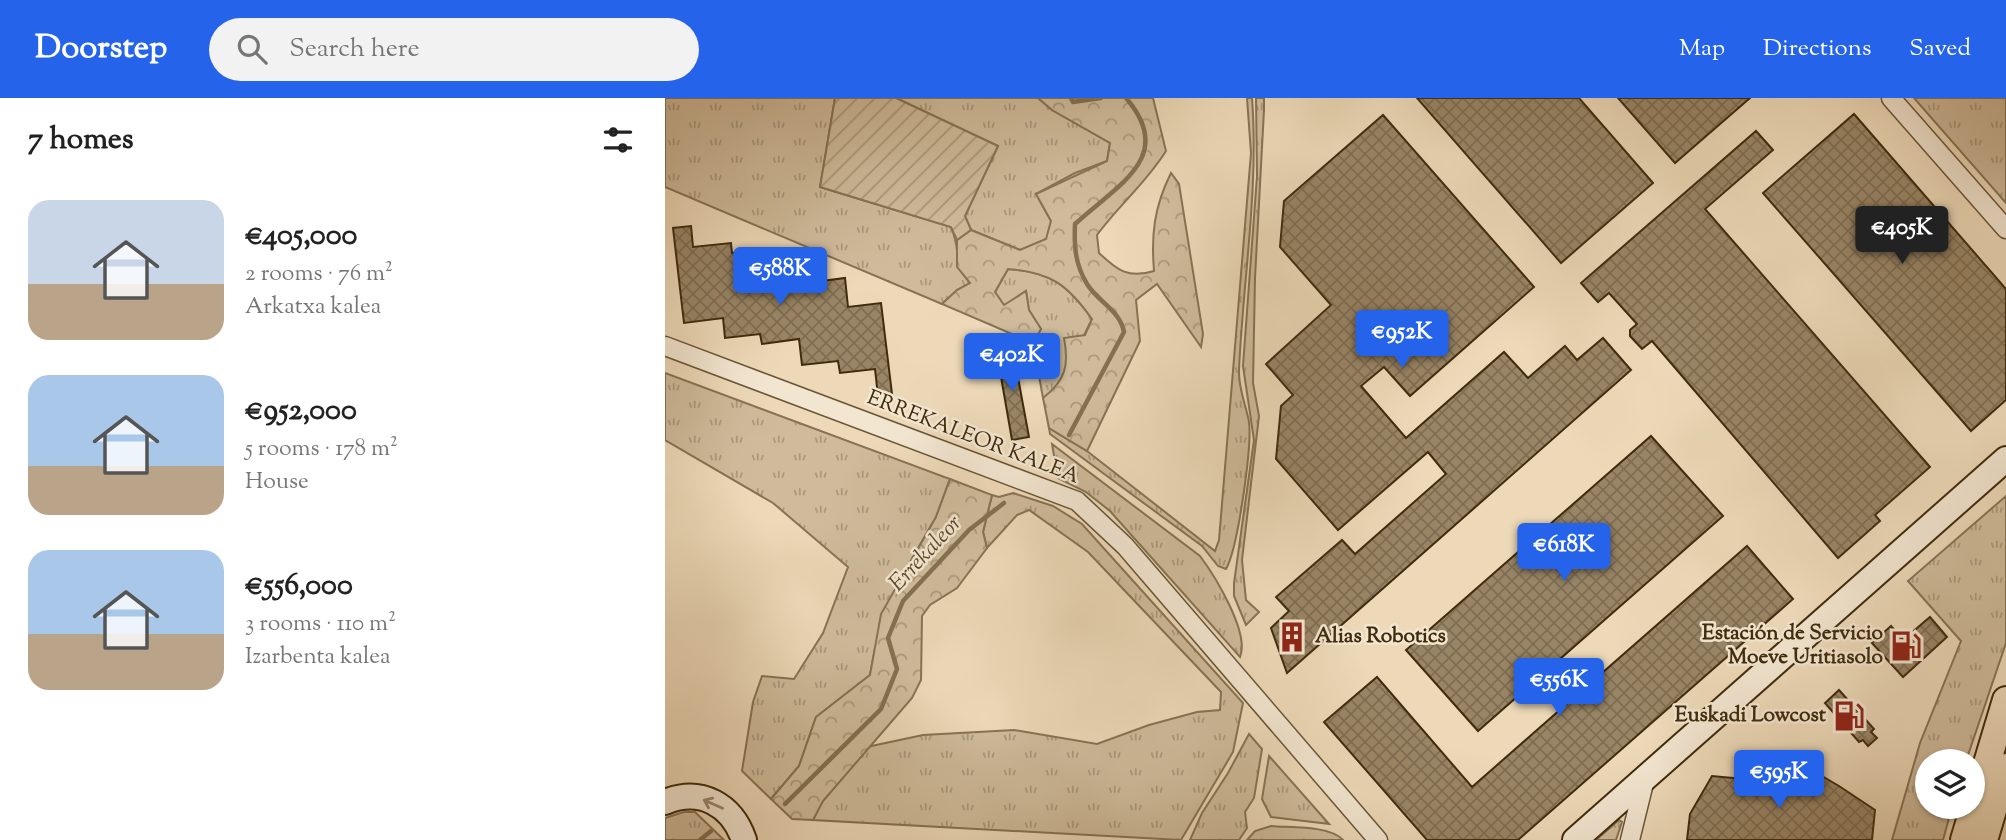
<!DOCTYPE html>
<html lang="en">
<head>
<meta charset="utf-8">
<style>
  :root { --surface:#fff; --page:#f2f2f2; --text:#222; --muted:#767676; --accent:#2563eb }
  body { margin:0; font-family:"Sorts Mill Goudy",serif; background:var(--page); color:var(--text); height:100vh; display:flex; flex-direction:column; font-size:26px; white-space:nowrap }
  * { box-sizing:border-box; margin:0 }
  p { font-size:23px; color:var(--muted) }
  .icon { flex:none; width:38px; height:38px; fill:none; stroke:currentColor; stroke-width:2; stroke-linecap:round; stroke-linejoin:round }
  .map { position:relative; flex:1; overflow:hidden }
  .side { display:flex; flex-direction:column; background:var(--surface); width:665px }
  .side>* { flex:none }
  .tools { position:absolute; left:1250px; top:651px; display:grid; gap:14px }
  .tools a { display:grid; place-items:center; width:70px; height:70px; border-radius:50%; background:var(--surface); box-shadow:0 2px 5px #0004; font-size:35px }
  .price { position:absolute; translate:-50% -60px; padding:0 16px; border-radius:7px; background:var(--accent); color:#fff; font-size:23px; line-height:46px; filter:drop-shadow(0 2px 4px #0008) }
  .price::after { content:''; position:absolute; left:50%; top:42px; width:21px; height:16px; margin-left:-10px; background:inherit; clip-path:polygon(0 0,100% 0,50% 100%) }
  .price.selected { background:#222; color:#fff }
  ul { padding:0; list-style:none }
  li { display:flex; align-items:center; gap:21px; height:175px; padding:0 28px }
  li span { display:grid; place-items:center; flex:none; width:196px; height:140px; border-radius:21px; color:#555 }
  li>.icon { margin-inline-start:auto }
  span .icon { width:84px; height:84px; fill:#fffc; stroke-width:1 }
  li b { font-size:30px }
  h2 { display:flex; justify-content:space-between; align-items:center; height:84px; padding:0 28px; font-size:30px }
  header { display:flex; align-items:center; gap:42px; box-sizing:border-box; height:98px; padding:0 35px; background:var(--accent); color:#fff }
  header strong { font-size:33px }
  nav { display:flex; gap:38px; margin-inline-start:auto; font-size:24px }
  .search { width:490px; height:63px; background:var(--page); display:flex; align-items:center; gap:18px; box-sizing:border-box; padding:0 24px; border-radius:38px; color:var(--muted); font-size:26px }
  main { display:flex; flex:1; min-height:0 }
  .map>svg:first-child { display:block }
</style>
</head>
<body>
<header>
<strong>Doorstep</strong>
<div class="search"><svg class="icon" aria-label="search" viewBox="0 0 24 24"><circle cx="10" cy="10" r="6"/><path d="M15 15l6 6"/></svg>Search here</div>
<nav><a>Map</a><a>Directions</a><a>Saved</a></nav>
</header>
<main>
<section class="side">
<h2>7 homes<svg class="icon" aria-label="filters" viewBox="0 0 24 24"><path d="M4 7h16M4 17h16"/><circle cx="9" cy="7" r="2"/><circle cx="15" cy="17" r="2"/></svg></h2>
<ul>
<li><span style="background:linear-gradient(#c9d6e8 60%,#b9a48a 0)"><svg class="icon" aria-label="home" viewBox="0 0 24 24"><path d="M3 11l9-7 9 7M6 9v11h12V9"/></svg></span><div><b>€405,000</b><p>2 rooms · 76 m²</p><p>Arkatxa kalea</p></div></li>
<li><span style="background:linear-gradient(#a9c7e8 65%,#b9a48a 0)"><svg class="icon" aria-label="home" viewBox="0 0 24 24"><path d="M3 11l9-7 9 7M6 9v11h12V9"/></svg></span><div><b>€952,000</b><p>5 rooms · 178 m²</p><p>House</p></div></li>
<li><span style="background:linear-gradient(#a9c7e8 60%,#b9a48a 0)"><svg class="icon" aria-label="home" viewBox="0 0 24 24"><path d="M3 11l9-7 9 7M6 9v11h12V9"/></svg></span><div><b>€556,000</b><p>3 rooms · 110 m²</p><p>Izarbenta kalea</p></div></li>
</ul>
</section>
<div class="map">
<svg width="1341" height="742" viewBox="0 0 1341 742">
  <defs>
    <pattern id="grass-tufts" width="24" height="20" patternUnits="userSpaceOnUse" patternTransform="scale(1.75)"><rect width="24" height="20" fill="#cfbb9b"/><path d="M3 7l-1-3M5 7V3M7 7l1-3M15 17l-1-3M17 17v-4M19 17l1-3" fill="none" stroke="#a9987d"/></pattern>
    <pattern id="forest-crowns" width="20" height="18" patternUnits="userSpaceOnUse" patternTransform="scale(1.75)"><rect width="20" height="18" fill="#cfbb9b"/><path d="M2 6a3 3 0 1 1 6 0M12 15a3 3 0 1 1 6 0" fill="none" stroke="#a9987d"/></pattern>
    <pattern id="garden-furrows" width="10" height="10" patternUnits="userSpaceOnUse" patternTransform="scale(1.75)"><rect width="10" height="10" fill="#cfbb9b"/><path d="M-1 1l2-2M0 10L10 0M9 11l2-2" fill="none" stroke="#a9987d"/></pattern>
    <pattern id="building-cross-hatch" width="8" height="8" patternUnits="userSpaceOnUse" patternTransform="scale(1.75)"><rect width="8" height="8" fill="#998566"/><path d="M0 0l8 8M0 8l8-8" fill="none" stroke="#7e6d52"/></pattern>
  </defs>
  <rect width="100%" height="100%" fill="#edd9b8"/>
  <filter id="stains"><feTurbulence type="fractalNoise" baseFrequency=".00286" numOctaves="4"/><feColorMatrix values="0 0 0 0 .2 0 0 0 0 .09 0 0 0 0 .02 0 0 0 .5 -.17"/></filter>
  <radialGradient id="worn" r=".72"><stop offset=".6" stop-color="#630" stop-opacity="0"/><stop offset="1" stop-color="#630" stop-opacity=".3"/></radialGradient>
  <path fill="url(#grass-tufts)" stroke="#877354" stroke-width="2" d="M0,0H170L155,89L286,129C297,154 286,162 306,185L292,192L277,206L0,89Z
    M231,0H373L387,12L445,45L442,63L410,75L371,96L386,123L382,141L355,152L306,132L300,118L333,48Z
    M582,0H587C594,90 578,182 574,272C573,290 581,307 584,324C587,349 573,450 561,471L553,468L537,448L385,336L384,330L422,353L550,453L554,442L586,55Z
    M591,0H599V12L590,180L588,285L594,318L577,462L581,502L594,514L581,527L569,498V485L589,342L578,268L592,78Z
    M1249,0H1341V105Z
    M343,171C386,174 403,187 427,221L394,288L378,300L368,245L376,231L364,212L361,193L339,208L330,194Z
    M0,275L285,381L271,419L237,478L210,550L205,577L151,619L134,668L106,701L77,673L88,604L97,578L129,581L158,535L183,469L108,405L0,342Z
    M387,346L535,458C550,478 585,535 575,559L445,413L421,394L393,380Z
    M348,395L388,408L417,426L578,605L568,654L516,742L148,722L157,703L202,649L258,637L349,632L432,646L484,627L532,614L555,612L556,594L423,454L364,412L352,417L322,450L318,434L327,397L334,399Z
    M1341,398V545L1301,663H1262V709H1287L1278,742H1227L1255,645L1296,543L1243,483Z
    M584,636L597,651L589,700L580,714L582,730L574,742H525L537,715L563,675Z
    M604,658L664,726L606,719L597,701Z
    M19,714H30L59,742H0V720Z
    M954,722L957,724L951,742H931Z
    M606,728C626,730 664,727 678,742H582L590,733Z"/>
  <path fill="url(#forest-crowns)" stroke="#877354" stroke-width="2" d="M373,0H488L501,53C481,85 454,107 432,137L434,155C452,172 463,181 489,173C486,137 489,109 506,75L514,86L538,236L536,249L492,186L471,202L475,243L422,353L384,330L378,300C401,282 404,267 399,240L420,237L427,221C403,187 386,174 343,171L330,194L339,207L361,193L364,212L376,231L368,245L277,206L292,192L305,185L292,169V142L306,132L355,152L381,141L386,123L371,96L442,63L445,45L387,12Z
    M285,381L327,397L318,434L322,450L292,490L265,507L257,518L256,582L247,600L158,703L148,722L127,721L106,701L134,668L151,619L205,577L216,516L271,419Z"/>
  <path fill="url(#garden-furrows)" stroke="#877354" stroke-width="2" d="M170,0H231L333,48L300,118L306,132L292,142L286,129L155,89Z"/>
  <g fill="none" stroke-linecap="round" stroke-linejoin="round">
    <path stroke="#847051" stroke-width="4.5" d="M406,0L408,4L436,0
      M404,337L459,234C455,212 433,204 422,186C410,166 409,148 410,126C452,87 512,59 461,0
      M120,706L216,611L232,571L223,540L238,503L304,432L339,405
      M35,742L46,733"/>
  </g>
  <path fill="url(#building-cross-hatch)" stroke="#3f2b0d" stroke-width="2" d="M752,0H914L988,85L896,165Z
    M953,0H1085L1010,65Z
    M1189,16L1341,191V302L1306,333L1098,95Z
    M718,17L869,189L745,298L719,269L696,288L741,340L839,254L863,280L900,248L912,262L938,240L966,272L622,575L606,530L624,513L611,499L677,442L690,456L781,376L763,354L673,432L611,361L616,308L628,297L601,266L666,207L615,149L619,103Z
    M1091,33L1108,52L1040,111L1265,369L1210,417L1215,423L1173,460L987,243L977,251L965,238V232L972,226L944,195L933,204L916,185Z
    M26,128L28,149L66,145L67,155L102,151L105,178L141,174L142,185L180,180L183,209L216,205L227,296L213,298L210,271L175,275L173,263L137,267L134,241L97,246L95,236L60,240L58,220L19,225L8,130Z
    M347,247L364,339L347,342L331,250Z
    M986,338L1058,418L813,633L741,552Z
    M1082,448L1128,501L853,742H762L659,624L712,579L807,689Z
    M1265,519L1282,539L1238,579L1207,545L1226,528L1238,542Z
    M1174,592L1209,631L1206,634L1212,640L1203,648L1198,642L1194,644L1160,605Z
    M1102,672L1155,677L1174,688L1210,712L1207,742H1022L1025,716L1047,678L1101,683Z"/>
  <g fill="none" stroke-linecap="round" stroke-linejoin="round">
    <g stroke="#6a5638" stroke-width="21">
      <path id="minor" d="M1226,0L1341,131
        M0,248L412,403L460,448L713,742
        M965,742L980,681"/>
    </g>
    <g stroke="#3f2b0d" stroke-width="28">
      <path id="secondary" d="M0,704C36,689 67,707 79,742
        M910,742L1341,361"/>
    </g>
    <g stroke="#3f2b0d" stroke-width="30">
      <path id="primary" d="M1299,742L1341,602
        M1319,742L1341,669"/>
    </g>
    <use href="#minor" stroke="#f3e6d1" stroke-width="18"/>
    <use href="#secondary" stroke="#f3e6d1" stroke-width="24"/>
    <use href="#primary" stroke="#edd9b8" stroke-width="26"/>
  </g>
  <defs><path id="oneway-shaft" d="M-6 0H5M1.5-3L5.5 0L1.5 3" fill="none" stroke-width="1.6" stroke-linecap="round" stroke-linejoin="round" transform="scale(1.75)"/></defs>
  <use stroke="#99886f" href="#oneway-shaft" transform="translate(48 706) rotate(-156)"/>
  <defs>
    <g id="building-bare" transform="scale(2.415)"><path d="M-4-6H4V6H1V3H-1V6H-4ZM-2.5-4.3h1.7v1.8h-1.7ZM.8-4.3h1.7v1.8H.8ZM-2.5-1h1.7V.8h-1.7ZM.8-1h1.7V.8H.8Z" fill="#8f2418" stroke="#f3e6d1" stroke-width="2.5" paint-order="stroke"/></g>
    <g id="fuel-bare" transform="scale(2.415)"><path d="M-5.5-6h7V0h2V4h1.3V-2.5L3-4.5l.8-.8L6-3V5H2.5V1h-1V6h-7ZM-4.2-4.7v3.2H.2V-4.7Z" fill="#8f2418" stroke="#f3e6d1" stroke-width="2.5" paint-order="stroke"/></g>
  </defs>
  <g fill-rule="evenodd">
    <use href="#building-bare" x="627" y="539"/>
    <use href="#fuel-bare" x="1241" y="548"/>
    <use href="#fuel-bare" x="1184" y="618"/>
  </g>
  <g text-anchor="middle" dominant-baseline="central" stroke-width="5" stroke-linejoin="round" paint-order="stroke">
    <g font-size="21" fill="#3f2b0d" stroke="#f3e6d1">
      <text transform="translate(308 340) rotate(21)">ERREKALEOR KALEA</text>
    </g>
    <g font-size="21" font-weight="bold" fill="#3f2b0d" stroke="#f3e6d1" text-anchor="end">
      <text x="1218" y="536">Estación de Servicio<tspan x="1218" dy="24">Moeve Uritiasolo</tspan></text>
      <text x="650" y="539" text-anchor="start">Alias Robotics</text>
      <text x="1161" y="618">Euskadi Lowcost</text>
    </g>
    <g font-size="23" font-style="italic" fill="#5c4829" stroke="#f3e6d1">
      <text transform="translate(261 456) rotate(-47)">Errekaleor</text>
    </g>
  </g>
  <rect width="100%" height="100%" filter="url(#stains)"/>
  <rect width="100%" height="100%" fill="url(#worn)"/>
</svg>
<div class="tools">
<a><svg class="icon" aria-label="layers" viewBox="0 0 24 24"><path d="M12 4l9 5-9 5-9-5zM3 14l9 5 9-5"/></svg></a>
</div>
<b class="price selected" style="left:1237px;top:168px">€405K</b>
<b class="price" style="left:115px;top:209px">€588K</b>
<b class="price" style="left:737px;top:272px">€952K</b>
<b class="price" style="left:347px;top:295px">€402K</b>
<b class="price" style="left:899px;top:485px">€618K</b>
<b class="price" style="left:894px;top:620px">€556K</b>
<b class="price" style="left:1114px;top:712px">€595K</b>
</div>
</main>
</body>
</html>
